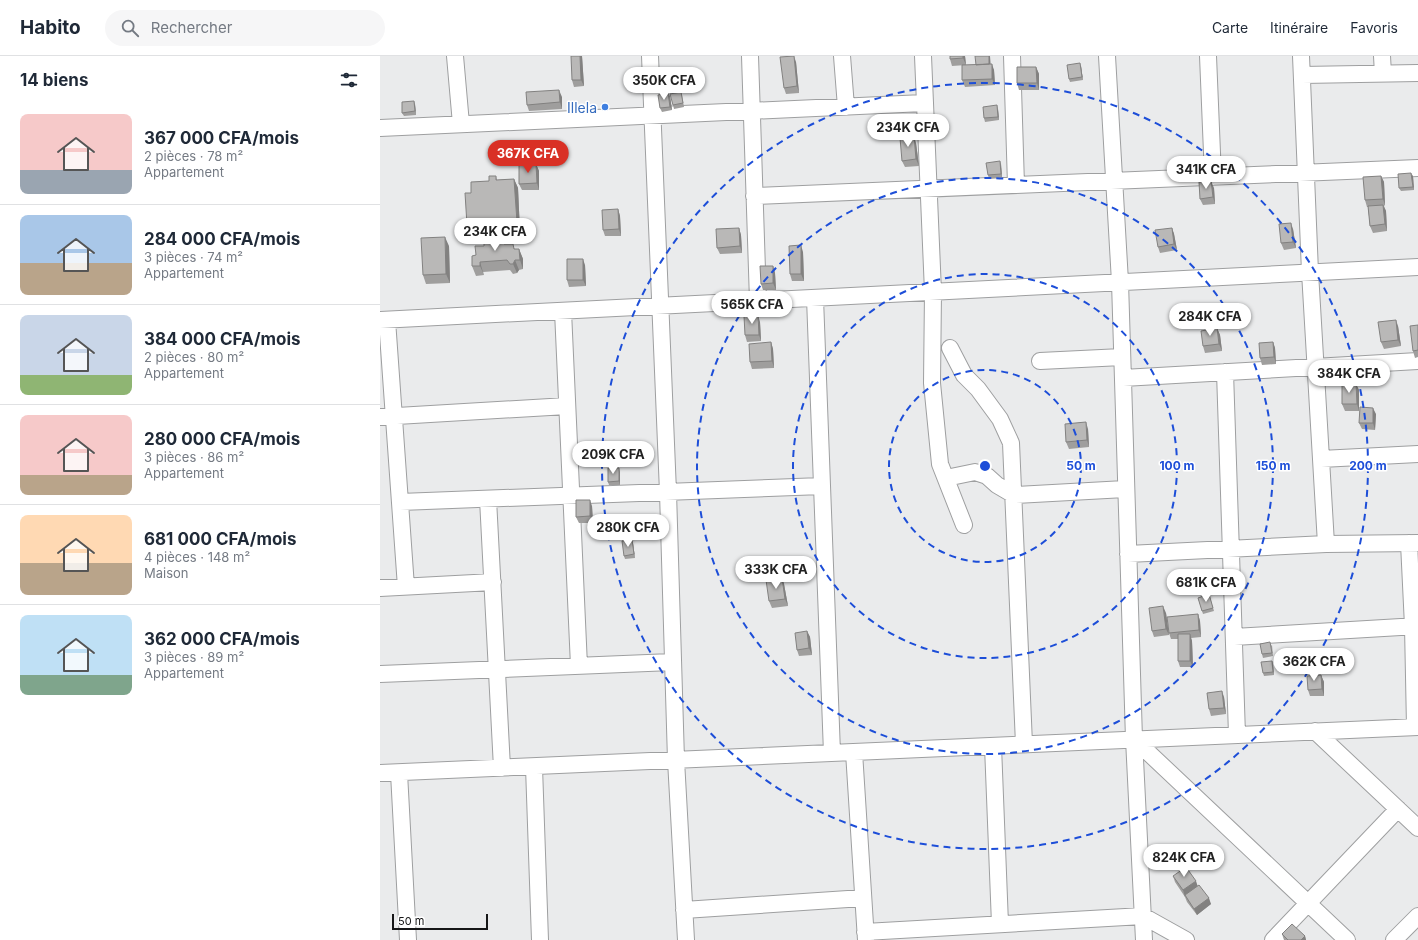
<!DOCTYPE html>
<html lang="fr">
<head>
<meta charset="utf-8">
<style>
  :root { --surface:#fff; --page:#f6f6f7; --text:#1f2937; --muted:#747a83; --line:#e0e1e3; --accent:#d93025 }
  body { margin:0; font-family:Inter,sans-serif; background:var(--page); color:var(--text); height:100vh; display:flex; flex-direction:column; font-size:15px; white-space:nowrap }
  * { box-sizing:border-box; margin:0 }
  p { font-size:13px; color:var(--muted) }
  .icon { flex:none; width:22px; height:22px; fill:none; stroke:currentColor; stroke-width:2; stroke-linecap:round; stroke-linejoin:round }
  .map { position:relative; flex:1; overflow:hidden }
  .details { display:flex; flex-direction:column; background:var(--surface); width:380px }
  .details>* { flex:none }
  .scale { position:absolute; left:12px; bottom:10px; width:96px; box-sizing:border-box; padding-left:4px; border:2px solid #161617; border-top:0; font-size:11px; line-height:14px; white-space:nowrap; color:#161617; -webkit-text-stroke:3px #fff; paint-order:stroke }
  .price { position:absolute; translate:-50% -34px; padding:0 9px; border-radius:14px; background:#fff; color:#222; font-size:13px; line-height:26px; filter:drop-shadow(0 1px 2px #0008) }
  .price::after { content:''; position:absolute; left:50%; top:24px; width:12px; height:9px; margin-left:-6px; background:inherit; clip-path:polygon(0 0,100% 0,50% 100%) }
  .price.current { background:var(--accent); color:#fff }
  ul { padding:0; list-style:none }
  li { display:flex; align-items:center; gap:12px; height:100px; padding:0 20px }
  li+li { border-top:1px solid var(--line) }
  li span { display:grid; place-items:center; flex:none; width:112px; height:80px; border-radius:8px; color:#555 }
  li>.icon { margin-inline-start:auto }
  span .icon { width:48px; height:48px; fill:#fffc; stroke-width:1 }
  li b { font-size:17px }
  h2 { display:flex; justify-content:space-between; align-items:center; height:48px; padding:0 20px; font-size:17px }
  header { display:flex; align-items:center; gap:24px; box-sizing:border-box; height:56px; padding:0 20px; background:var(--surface); border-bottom:1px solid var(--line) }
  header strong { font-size:19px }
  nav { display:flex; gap:22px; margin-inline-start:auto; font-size:14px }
  .search { width:280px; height:36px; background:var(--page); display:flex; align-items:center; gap:10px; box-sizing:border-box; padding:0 14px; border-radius:22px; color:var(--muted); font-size:15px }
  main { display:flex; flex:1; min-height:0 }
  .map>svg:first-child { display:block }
</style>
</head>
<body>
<header>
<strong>Habito</strong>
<div class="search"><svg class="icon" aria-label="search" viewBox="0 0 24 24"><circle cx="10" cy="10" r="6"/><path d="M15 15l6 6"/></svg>Rechercher</div>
<nav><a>Carte</a><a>Itinéraire</a><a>Favoris</a></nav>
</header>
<main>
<section class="details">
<h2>14 biens<svg class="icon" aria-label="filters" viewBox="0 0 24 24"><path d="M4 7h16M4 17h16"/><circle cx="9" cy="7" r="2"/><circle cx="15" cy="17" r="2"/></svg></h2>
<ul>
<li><span style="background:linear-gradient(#f6c9c9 70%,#9aa5b1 0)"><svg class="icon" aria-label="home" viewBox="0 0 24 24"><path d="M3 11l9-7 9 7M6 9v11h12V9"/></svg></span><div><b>367 000 CFA/mois</b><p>2 pièces · 78 m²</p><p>Appartement</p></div></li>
<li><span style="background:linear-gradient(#a9c7e8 60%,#b9a48a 0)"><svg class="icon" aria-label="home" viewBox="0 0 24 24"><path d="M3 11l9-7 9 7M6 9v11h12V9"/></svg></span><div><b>284 000 CFA/mois</b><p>3 pièces · 74 m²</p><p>Appartement</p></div></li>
<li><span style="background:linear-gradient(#c9d6e8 75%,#8fb573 0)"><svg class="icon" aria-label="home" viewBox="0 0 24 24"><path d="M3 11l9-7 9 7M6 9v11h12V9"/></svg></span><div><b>384 000 CFA/mois</b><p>2 pièces · 80 m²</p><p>Appartement</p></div></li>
<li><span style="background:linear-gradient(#f6c9c9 75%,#b9a48a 0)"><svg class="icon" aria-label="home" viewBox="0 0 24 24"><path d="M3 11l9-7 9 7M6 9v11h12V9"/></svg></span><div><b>280 000 CFA/mois</b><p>3 pièces · 86 m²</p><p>Appartement</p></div></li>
<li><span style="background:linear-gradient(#ffd9b3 60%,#b9a48a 0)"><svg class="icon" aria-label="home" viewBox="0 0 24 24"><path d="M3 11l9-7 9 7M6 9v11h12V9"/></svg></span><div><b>681 000 CFA/mois</b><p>4 pièces · 148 m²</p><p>Maison</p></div></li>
<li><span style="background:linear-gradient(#bfe0f5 75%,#7fa58c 0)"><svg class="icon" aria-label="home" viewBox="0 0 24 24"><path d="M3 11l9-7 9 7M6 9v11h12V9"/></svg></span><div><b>362 000 CFA/mois</b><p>3 pièces · 89 m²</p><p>Appartement</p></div></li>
</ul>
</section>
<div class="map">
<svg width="1038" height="884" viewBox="0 0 1038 884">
  <rect width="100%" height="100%" fill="#eaebec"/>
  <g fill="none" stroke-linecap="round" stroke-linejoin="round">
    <g stroke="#9e9fa0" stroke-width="18">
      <path id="minor" d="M75,0L81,68
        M270,0L288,436L296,704L306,884
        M370,0L378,245
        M462,0L466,51
        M543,0L553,236L552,327L560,408L584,469
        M632,0L636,129
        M727,0L740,226L754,683L764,884
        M828,0L833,121
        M921,0L930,216L946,488
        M1002,0L1003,18
        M922,19L1038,17
        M0,72L544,47
        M374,140L1038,112
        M435,242L452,697
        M183,255L199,610
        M0,264L1038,211
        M7,264L26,531
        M570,292L584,319L598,333L620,363L631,387L644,688
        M660,305L742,301
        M845,316L857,679
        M743,322L1038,305
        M0,361L187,350
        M941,403L1038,398
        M566,422L595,416L607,420L617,429L634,439L745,433
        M108,443L122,712
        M20,446L442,430
        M1029,487L1033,570L1035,671
        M748,498L946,488L1038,487
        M0,532L113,526
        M854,581L1038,570
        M0,618L292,606
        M935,675L1038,772
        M754,683L967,884
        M613,690L620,868
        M474,696L486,884
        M154,711L160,884
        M0,717L1038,671
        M19,717L28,884
        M304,854L483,842
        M485,876L763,860L806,884
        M893,884L1018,753
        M1014,884L1038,860"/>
    </g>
    <use href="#minor" stroke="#fff" stroke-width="16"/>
  </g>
  <path fill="#9f9e9d" d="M202,0L204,30L194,31L192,24Z
    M570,0H585L586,9L572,10L570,3Z
    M416,6L419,37L406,38L404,32Z
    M610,8L614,14L615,29L585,31L582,24Z
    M701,10L703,24L690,26L689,23Z
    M656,11L659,18V34H639L637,27Z
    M302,39L304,51L294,53L293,49Z
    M290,40L292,54L282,56L280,52Z
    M182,41V53L149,55L147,49Z
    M35,48L36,59L24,60L22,57Z
    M618,53L619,64L605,66L604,62Z
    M536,87L539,110L525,111L522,105Z
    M156,108L159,115V134H142L139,128Z
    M621,108L622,122L609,123L608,119Z
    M116,120L117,124L134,123L138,132L140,176L91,179L87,169L109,125Z
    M1001,120L1004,126L1005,149L1004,150L1006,155L1007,175L993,177L990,170L988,151H987L985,144Z
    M1033,120L1034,134L1021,135L1019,132Z
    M834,132L835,148L823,149L820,143Z
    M238,153L240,160L241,180H225L223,174Z
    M359,172L361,179L362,197L340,198L337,192Z
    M792,172L794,178L797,194L780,197L778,191Z
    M913,173L916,192L904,194L901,187Z
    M126,188L135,193H139L143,203V213L139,214L137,217L133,218L130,214L103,216L104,219L96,220L92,210L96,199Z
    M69,190L70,227L46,228L43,219Z
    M423,196L424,225H412L410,218Z
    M205,209L206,230L189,231L187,224Z
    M393,210L395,217L396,234H383L381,228Z
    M380,266L381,285L367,286L365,279Z
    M1038,269V301L1035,302L1033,295Z
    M1018,270L1021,290L1004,293L1001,286Z
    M837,272L840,279L842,295L825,297L823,290Z
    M391,286L393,293L394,312L372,313L370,306Z
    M893,286L895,292L896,308L882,309L880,302Z
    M976,328L979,334V355H965L962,348Z
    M996,358L995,374L982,373L979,367Z
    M708,373L709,391L689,393L686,386Z
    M240,416V429H229L228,426Z
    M212,450L213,467H199L196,461Z
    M252,484L253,487L255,502L245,503L244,500Z
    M402,522L404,528L408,550L392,552L389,545Z
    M829,538L834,555L823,558L818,542Z
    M786,557L789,579L774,581L772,575Z
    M818,558L820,565L821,581L811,582L812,585L813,611H800L798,605V583H791L789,577Z
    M427,575L430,581L432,599L419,600L417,594Z
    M892,589L893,600L883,602L882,598Z
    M892,605L893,608L894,619L884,620L883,617Z
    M941,619L944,626V640H930L928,634Z
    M844,641L846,658L831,660L829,653Z
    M793,820L818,830L831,848L817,859L807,846L805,841L795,826Z
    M902,878L925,880L926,884H904Z"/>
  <path fill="#828180" d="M200,0H202L204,30L201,24Z
    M414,0L416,6L419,37L417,30Z
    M583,0H585L586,9L583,2Z
    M609,0H610L611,13L609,10Z
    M700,7L701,10L703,24L702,21Z
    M612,8L614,14L615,29L612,23Z
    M656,11L659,18V34L657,27Z
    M179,34L182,41V53L180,46Z
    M288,37L290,40L292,54L290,51Z
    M34,45L35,48L36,59L35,55Z
    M617,49L618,53L619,64L618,61Z
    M534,80L536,87L539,110L536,103Z
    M620,105L621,108L622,122L621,118Z
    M156,108L159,115V134L157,127Z
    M1031,117L1033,120L1034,134L1033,131Z
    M1001,120L1004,126L1005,149L1003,143Z
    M134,123L138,132L140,176L137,166Z
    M831,125L834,132L835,148L833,141Z
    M1003,149L1006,155L1007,175L1005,168Z
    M238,153L240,160L241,180L239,173Z
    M911,167L913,173L916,192L913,186Z
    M359,172L361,179L362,197L360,190Z
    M792,172L794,178L797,194L794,188Z
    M65,181L69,190L70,227L66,218Z
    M124,181L127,191L124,188Z
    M421,189L423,196L424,225L421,218Z
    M139,193L143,203V213L140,204Z
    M203,203L205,209L206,230L203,224Z
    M135,204L139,214L137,217L133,208Z
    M100,206L103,216L104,219L100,210Z
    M393,210L395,217L396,234L393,227Z
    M378,259L380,266L381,285L379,279Z
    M1016,264L1018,270L1021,290L1018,284Z
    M837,272L840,279L842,295L839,288Z
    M391,286L393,293L394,312L392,305Z
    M893,286L895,292L896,308L894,301Z
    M976,328L979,334V355L977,348Z
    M993,352L996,358L995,374L993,367Z
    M706,366L708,373L709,391L707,384Z
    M239,412L240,416V429L239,425Z
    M210,444L212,450L213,467L210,460Z
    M252,484L253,487L255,502L254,498Z
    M402,522L404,528L408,550L405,543Z
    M783,550L786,557L789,579L786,573Z
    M818,558L820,565L821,581L819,574Z
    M427,575L430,581L432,599L429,592Z
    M810,578L812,585L813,611L810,605Z
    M892,605L893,608L894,619L893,616Z
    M941,619L944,626V640L942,633Z
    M842,635L844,641L846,658L844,652Z
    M816,825L818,831L805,839V841L803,834Z
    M829,842L831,848L817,859L814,853Z
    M925,880L926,884H921Z"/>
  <path fill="#b9b8b7" stroke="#828180" d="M191,0H200L201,24H192Z
    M414,0L417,30L404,32L400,1Z
    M570,0H583V2L570,3Z
    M595,0H609V8L596,9Z
    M700,7L702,21L689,23L687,9Z
    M612,8V23L582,24V9Z
    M637,11H656L657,27H637Z
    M179,34L180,46L147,49L146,36Z
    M301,36L303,47L293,49L290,38Z
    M288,37L290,51L280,52L278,39Z
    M34,45L35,55L22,57V46Z
    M617,49L618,61L604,62L603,51Z
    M534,80L536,103L522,105L520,82Z
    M620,105L621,118L608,119L606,107Z
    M156,108L157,127L139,128V109Z
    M1031,117L1033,131L1019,132L1018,118Z
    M109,120H116V124L134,123L137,166L87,169L85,137H91V126L109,125Z
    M1001,120L1003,143L985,144L983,121Z
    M831,125L833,141L820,143L819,126Z
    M1003,149L1005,168L990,170L988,150Z
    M238,153L239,173L223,174L222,154Z
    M911,167L913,186L901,187L899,168Z
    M359,172L360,190L337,192L336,173Z
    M792,172L794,188L778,191L775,174Z
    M65,181L66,218L43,219L41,182Z
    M124,181V188H133L134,193H139L140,204H135L133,208H130L127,204L100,206V210H92V200L96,199L95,190H104V182Z
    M421,189V218H410L409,190Z
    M187,203H203V224H187Z
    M380,210H393V227L381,228Z
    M378,259L379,279H365L364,260Z
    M1016,264L1018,284L1001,286L998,266Z
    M1038,269V294L1033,295L1030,270Z
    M837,272L839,288L823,290L821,275Z
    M391,286L392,305L370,306L369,288Z
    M893,286L894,301L880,302L879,287Z
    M962,328H976L977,348H962Z
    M980,351L993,352V367H979Z
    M706,366L707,384L686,386L685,368Z
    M228,412H239V425L228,426Z
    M196,444H210V460L196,461Z
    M252,484L254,498L244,500L242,485Z
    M402,522L405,543L389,545L386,524Z
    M829,538L833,552L822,555L818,542Z
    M783,550L786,573L772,575L769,552Z
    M818,558L819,574L789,577L787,561Z
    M427,575L429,592L417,594L415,577Z
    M798,578H810V605H798Z
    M890,586L892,597L882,598L880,588Z
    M892,605L893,616L883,617L881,606Z
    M941,619L942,633L928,634L927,620Z
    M842,635L844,652L829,653L827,637Z
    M806,811L816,825L803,834L793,820Z
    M819,829L829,842L814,853L805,839Z
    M912,868L925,880L921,884H908L902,878Z"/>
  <g fill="none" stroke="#1d4ed8" stroke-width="2" stroke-dasharray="7 5">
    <circle cx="605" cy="410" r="96"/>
    <circle cx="605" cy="410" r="192"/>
    <circle cx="605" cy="410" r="288"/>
    <circle cx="605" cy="410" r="383"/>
  </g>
  <circle fill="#3f7fe0" stroke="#fff" stroke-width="1.5" cx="225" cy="51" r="4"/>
  <g text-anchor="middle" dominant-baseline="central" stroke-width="3" stroke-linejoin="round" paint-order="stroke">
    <g font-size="14" fill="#366cbe" stroke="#fff" text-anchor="end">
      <text x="217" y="51">Illela</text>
    </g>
  </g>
  <circle cx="605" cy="410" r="6" fill="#1d4ed8" stroke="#fff" stroke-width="2"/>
  <g font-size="12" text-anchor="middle" font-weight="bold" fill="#1d4ed8" stroke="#fff" stroke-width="3" stroke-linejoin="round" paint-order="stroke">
    <text x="701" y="414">50 m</text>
    <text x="797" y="414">100 m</text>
    <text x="893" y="414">150 m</text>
    <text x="988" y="414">200 m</text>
  </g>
</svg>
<div class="scale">50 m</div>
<b class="price" style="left:284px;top:45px">350K CFA</b>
<b class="price" style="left:528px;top:92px">234K CFA</b>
<b class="price current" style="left:148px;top:118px">367K CFA</b>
<b class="price" style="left:826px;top:134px">341K CFA</b>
<b class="price" style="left:115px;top:196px">234K CFA</b>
<b class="price" style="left:372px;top:269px">565K CFA</b>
<b class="price" style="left:830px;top:281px">284K CFA</b>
<b class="price" style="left:969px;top:338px">384K CFA</b>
<b class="price" style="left:233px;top:419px">209K CFA</b>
<b class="price" style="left:248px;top:492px">280K CFA</b>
<b class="price" style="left:396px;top:534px">333K CFA</b>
<b class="price" style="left:826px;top:547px">681K CFA</b>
<b class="price" style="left:934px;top:626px">362K CFA</b>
<b class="price" style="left:804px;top:822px">824K CFA</b>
</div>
</main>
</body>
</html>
